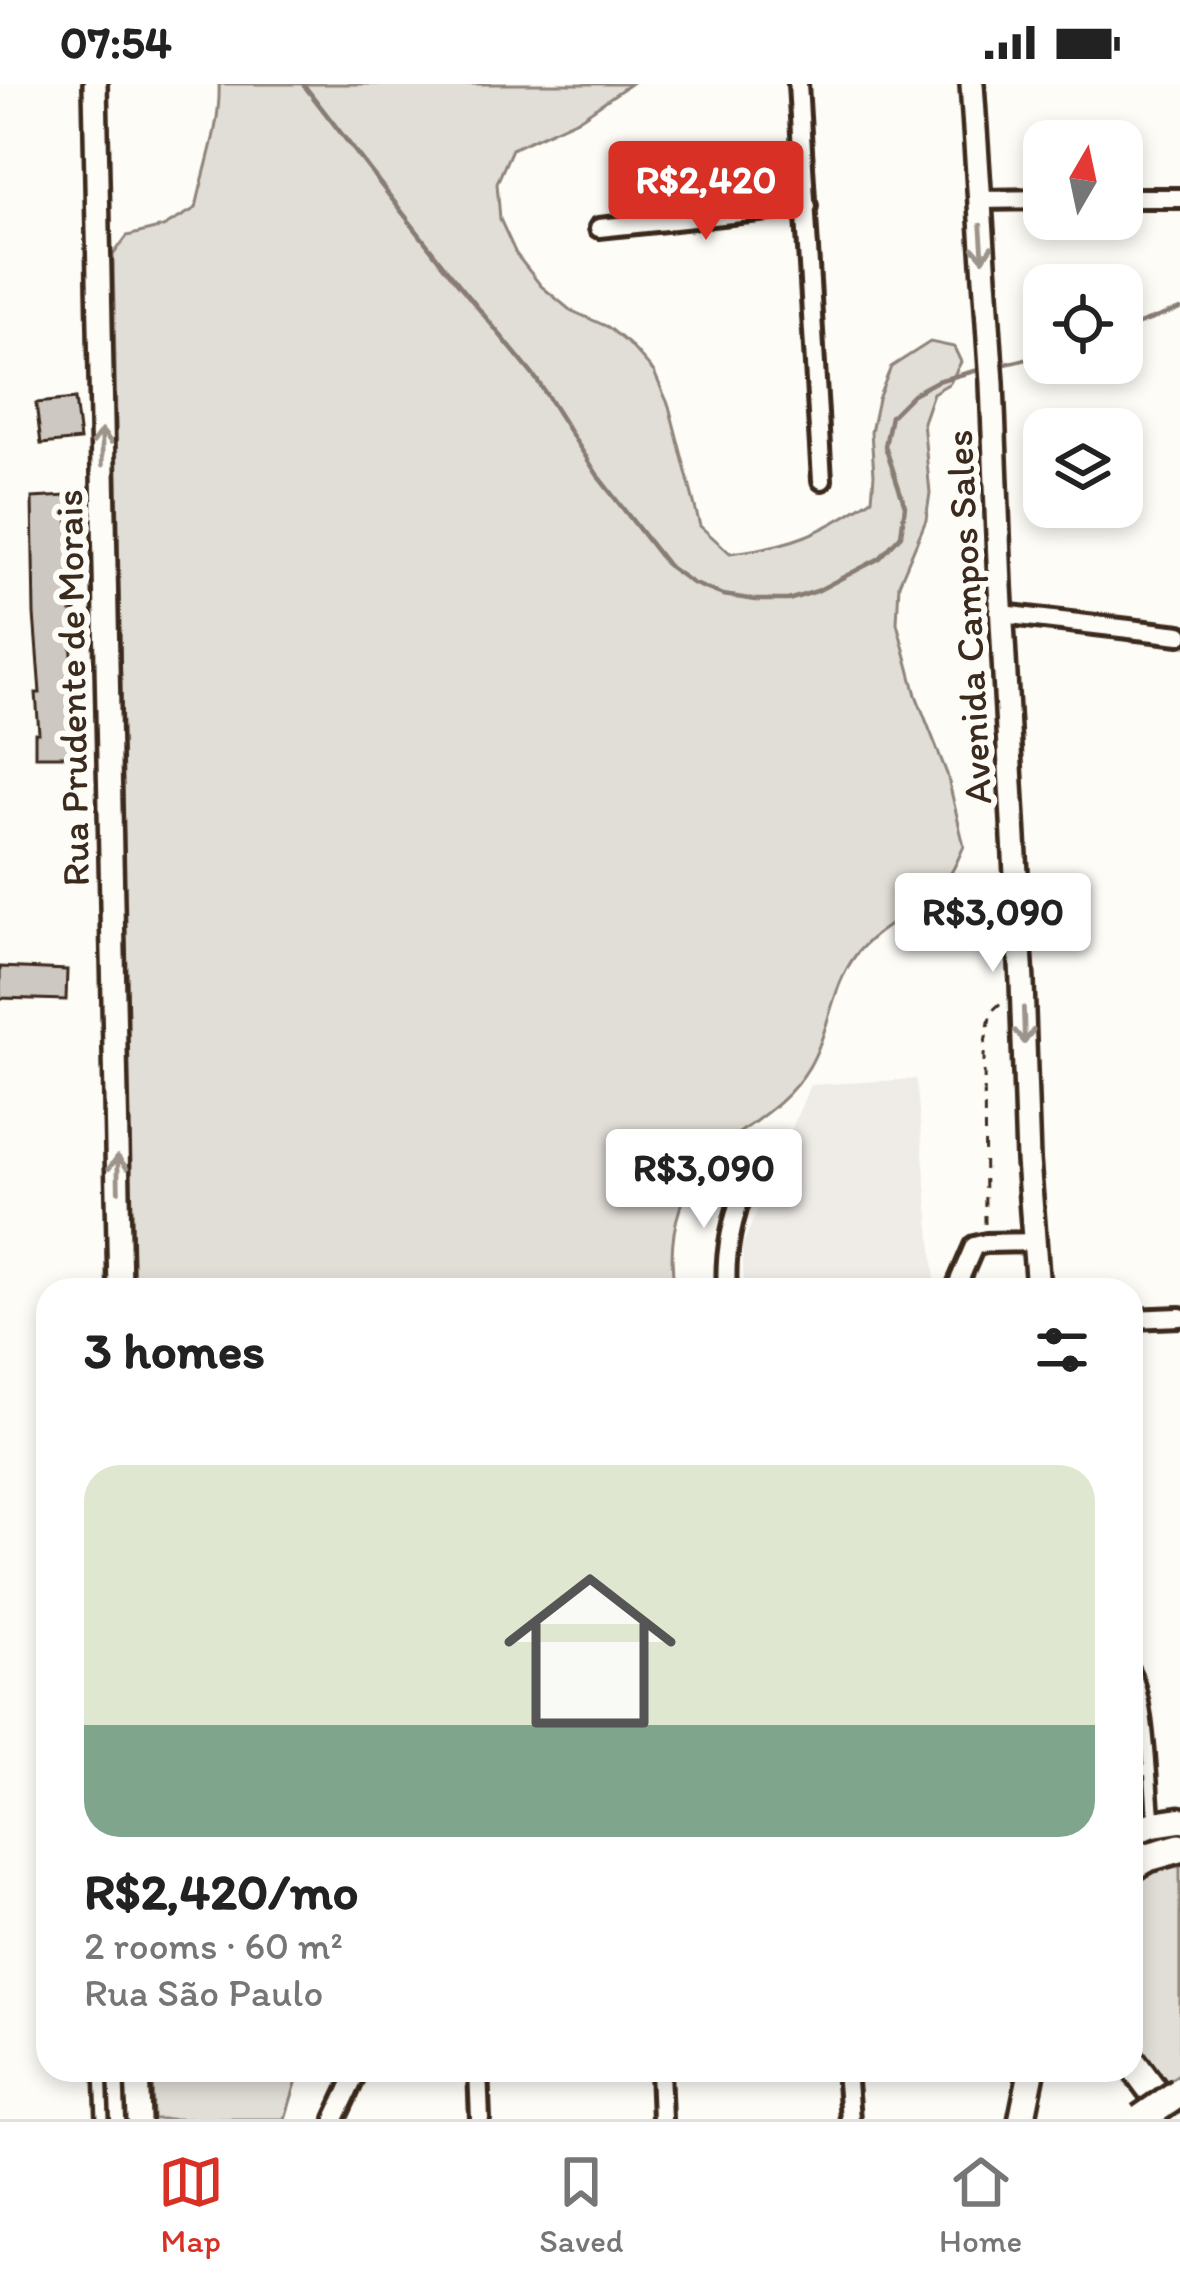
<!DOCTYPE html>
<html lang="en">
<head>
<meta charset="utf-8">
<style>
  :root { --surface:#fff; --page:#f2f2f2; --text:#222; --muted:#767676; --line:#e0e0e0; --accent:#d93025 }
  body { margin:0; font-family:Itim,sans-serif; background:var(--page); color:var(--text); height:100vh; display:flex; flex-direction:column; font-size:45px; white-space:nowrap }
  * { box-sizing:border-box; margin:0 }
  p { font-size:39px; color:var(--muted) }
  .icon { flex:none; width:66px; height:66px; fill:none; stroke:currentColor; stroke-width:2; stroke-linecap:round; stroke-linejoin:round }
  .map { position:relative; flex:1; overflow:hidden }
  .drawer { position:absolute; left:36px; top:1194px; width:1107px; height:804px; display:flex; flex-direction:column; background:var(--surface); border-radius:36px; box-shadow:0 6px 18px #0003 }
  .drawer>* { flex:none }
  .needle { width:78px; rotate:9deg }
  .buttons { position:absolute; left:1023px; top:36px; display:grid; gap:24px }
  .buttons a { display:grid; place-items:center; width:120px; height:120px; border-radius:24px; background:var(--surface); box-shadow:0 6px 18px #0003; font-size:60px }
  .price { position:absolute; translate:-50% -102px; padding:0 27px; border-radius:12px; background:#fff; color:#222; font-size:39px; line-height:78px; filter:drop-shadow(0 3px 6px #0008) }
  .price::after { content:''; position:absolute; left:50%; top:72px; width:36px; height:27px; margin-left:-18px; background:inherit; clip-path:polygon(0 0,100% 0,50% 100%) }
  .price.selected { background:var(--accent); color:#fff }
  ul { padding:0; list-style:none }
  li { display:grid; align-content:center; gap:24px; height:636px; padding:0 48px }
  li span { display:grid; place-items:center; height:372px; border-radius:36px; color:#555 }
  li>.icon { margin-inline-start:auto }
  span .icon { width:216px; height:216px; fill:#fffc; stroke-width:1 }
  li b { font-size:51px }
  h2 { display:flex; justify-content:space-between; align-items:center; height:144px; padding:0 48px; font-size:51px }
  .status { display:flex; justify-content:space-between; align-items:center; height:84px; padding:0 60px; background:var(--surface); direction:ltr }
  .status svg { height:33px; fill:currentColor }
  .dock { display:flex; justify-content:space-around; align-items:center; height:168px; border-top:3px solid var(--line); background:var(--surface); font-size:33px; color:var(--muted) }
  .dock a { display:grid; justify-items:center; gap:6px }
  .dock .selected { color:var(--accent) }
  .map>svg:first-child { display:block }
</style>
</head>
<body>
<div class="status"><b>07:54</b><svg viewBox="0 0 49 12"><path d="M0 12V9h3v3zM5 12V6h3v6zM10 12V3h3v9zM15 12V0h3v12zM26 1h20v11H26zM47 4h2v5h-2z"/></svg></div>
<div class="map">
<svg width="1180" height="2035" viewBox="0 0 1180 2035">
  <rect width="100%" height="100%" fill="#fdfcf7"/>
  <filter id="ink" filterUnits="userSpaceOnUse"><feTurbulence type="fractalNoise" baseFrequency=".00833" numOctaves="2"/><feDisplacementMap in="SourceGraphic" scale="24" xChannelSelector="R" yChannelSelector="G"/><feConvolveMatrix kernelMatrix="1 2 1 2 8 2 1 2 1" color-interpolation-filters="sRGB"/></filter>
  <g filter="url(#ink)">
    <path fill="#efece7" d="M916,995L935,1197L744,1204L742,1162L810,1001Z"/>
    <path fill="#e1ded7" stroke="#8e847a" stroke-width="3" d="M219,0H630L582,33L512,65L497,99L500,135L516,170L541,202L570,226L608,243L629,260L654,288L669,322L700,442L730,469C792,462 819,450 872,415L874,390L871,348L878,315L891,283L930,258L954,263L961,278L950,299L933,309L923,338L930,409L926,436L899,500L897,539L916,611L947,690L964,762C959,773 954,786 947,795C924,827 878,840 855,872C831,904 829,949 809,983C789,1017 758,1035 728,1057C681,1092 665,1150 675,1206H132L113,171L127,152L163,143L196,124C204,84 221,41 219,0Z
      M1180,1776V1989L1162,2002L1131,1956V1797L1153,1784Z
      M152,1986H300L285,2035H153Z"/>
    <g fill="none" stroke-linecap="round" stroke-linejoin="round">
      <path stroke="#887d74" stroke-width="4.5" d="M303,0L443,181L537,296L600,395L667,481L692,499L723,511L756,516H788L817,507L880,474L901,451L905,422L885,362L891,332L913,310L937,297L986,284
        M1122,246L1180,225
        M997,282L1044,271"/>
    </g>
    <path fill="#cdc8c2" stroke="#3b2a1e" stroke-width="3" d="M75,315L80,356L41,360L36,319Z
      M67,412L71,480H68L71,528L76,527L78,553H71L74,607H77L78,634H75V672H35V649H39L36,609H40L34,530L32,414Z
      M0,883L67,886L66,916L0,914Z"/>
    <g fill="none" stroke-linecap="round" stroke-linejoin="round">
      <g stroke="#3b2a1e" stroke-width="18">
        <path id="service" d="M1131,1583C1149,1610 1150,1700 1154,1737
          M1131,1691L1149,1685
          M101,1986L103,2035"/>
      </g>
      <g stroke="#3b2a1e" stroke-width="26">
        <path id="minor" d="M798,0L822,396
          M1122,114H1180
          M979,116L1044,115
          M599,144L807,122
          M1002,530L1180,551
          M727,1206C724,1168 733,1133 746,1098
          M955,1206L974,1162L986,1159L1035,1158
          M1131,1235L1180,1233
          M478,1986L480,2035
          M660,1986L662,2035
          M846,1986L850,2035
          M335,2035L358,1986"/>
      </g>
      <g stroke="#3b2a1e" stroke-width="30">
        <path id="tertiary" d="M95,0L120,1206
          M972,0L992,299L1000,502L1022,898L1028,1076L1038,1206
          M137,1986L139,2035"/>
      </g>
      <g stroke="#3b2a1e" stroke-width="33">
        <path id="secondary" d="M1131,1748L1154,1740L1180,1736
          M1022,2035L1032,1986"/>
      </g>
      <g stroke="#3b2a1e" stroke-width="36">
        <path id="trunk" d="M1131,1783L1148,1773L1180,1764
          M1131,1977L1174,2035"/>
      </g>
      <path stroke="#3b2a1e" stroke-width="3" stroke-dasharray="9 9" stroke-linecap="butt" d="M985,1140L984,964L991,928L1004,916"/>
      <use href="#service" stroke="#fdfcf7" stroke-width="9"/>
      <use href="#minor" stroke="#fdfcf7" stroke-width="16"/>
      <use href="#tertiary" stroke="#fdfcf7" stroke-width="21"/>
      <use href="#secondary" stroke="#fdfcf7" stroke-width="24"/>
      <use href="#trunk" stroke="#fdfcf7" stroke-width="27"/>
      <g stroke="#3b2a1e" stroke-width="36" stroke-linecap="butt">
        <path id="trunk-bridge" d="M1141,2035L1180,2008"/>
      </g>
      <use href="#trunk-bridge" stroke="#fdfcf7" stroke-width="27"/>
    </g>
    <defs><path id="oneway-shaft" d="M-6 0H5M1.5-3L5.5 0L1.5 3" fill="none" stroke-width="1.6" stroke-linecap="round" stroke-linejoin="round" transform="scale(3)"/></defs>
    <g stroke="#9c938a">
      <use href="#oneway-shaft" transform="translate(982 159) rotate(86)"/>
      <use href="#oneway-shaft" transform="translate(102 363) rotate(-91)"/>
      <use href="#oneway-shaft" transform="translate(1024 942) rotate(88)"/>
      <use href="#oneway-shaft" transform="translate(118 1089) rotate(-91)"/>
    </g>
  </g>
  <g text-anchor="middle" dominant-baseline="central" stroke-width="12" stroke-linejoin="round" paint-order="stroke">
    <g font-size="39" fill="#3b2a1e" stroke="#fdfcf7">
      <text transform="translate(968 533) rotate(-93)">Avenida Campos Sales</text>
      <text transform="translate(72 604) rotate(-91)">Rua Prudente de Morais</text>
    </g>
  </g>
</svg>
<div class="buttons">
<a><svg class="needle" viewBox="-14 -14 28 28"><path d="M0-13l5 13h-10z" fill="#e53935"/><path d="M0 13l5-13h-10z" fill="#767676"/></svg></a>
<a><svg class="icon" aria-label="locate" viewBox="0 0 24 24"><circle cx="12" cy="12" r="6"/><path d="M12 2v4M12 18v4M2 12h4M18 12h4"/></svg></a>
<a><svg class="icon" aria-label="layers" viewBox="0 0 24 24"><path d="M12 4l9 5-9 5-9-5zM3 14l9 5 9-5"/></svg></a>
</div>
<b class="price selected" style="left:706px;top:159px">R$2,420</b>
<b class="price" style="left:993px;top:891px">R$3,090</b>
<b class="price" style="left:704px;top:1147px">R$3,090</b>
<section class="drawer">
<h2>3 homes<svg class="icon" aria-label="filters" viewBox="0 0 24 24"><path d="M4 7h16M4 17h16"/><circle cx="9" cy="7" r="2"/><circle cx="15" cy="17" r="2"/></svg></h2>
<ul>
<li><span style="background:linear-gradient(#dfe7d0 70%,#7fa58c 0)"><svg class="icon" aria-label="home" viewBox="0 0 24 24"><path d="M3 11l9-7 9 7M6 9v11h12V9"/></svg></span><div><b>R$2,420/mo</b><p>2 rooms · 60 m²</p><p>Rua São Paulo</p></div></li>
</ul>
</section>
</div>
<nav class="dock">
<a class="selected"><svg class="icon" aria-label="map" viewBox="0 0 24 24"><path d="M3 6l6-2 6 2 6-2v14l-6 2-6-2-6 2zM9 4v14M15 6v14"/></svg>Map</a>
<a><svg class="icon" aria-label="saved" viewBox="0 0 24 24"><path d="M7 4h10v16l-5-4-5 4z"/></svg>Saved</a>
<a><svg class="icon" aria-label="home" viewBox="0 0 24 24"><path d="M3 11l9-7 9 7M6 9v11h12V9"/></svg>Home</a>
</nav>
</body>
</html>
